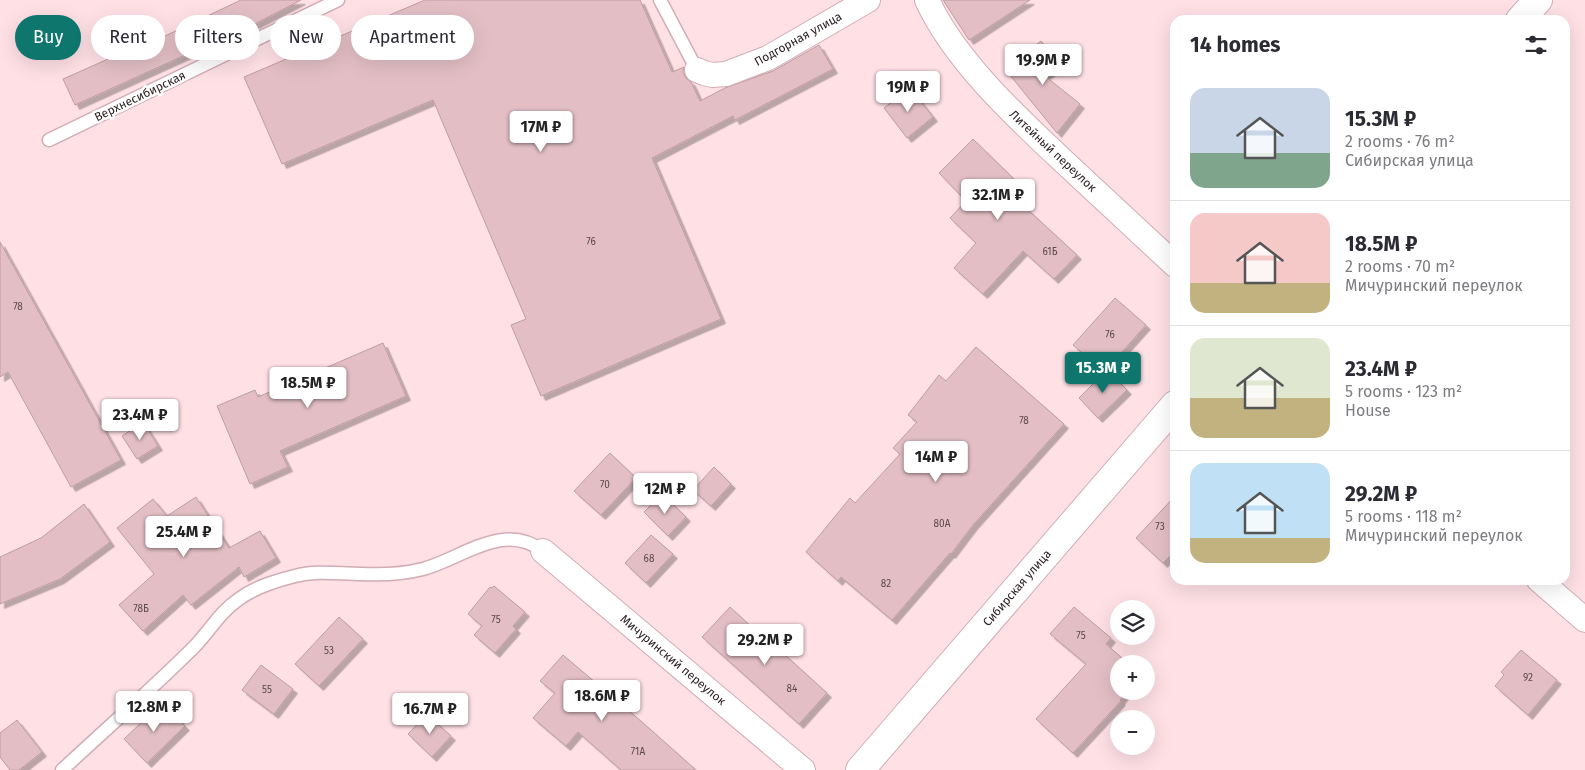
<!DOCTYPE html>
<html lang="en">
<head>
<meta charset="utf-8">
<style>
  :root { --surface:#fff; --page:#f7f7f7; --text:#2b2b33; --muted:#7c7c81; --line:#e1e1e2; --accent:#0f766e }
  body { margin:0; font-family:"Fira Sans",sans-serif; background:var(--page); color:var(--text); height:100vh; display:flex; flex-direction:column; font-size:19px; white-space:nowrap }
  * { box-sizing:border-box; margin:0 }
  p { font-size:16px; color:var(--muted) }
  .icon { flex:none; width:28px; height:28px; fill:none; stroke:currentColor; stroke-width:2; stroke-linecap:round; stroke-linejoin:round }
  .map { position:relative; flex:1; overflow:hidden }
  .panel { position:absolute; left:1170px; top:15px; width:400px; height:570px; display:flex; flex-direction:column; background:var(--surface); border-radius:15px; box-shadow:0 5px 20px #0002 }
  .panel>* { flex:none }
  .hud { position:absolute; left:15px; top:15px; width:475px; height:45px; display:flex; gap:10px }
  .controls { position:absolute; left:1110px; top:600px; display:grid; gap:10px }
  .controls a { display:grid; place-items:center; width:45px; height:45px; border-radius:50%; background:var(--surface); box-shadow:0 5px 20px #0002; font-size:25px }
  .price { position:absolute; translate:-50% -42px; padding:0 11px; border-radius:5px; background:#fff; color:#222; font-size:16px; line-height:32px; filter:drop-shadow(0 1px 2px #0008) }
  .price::after { content:''; position:absolute; left:50%; top:30px; width:15px; height:11px; margin-left:-8px; background:inherit; clip-path:polygon(0 0,100% 0,50% 100%) }
  .price.current { background:var(--accent); color:#fff }
  ul { padding:0; list-style:none }
  li { display:flex; align-items:center; gap:15px; height:125px; padding:0 20px }
  li+li { border-top:1px solid var(--line) }
  li span { display:grid; place-items:center; flex:none; width:140px; height:100px; border-radius:15px; color:#555 }
  li>.icon { margin-inline-start:auto }
  span .icon { width:60px; height:60px; fill:#fffc; stroke-width:1 }
  li b { font-size:21px }
  h2 { display:flex; justify-content:space-between; align-items:center; height:60px; padding:0 20px; font-size:21px }
  .tag { padding:0 18px; border-radius:22px; background:var(--surface); box-shadow:0 5px 20px #0002; font-size:18px; line-height:45px }
  .tag.current { background:var(--accent); color:#fff }
  .map>svg:first-child { display:block }
</style>
</head>
<body>
<div class="map">
<svg width="1585" height="770" viewBox="0 0 1585 770">
  <defs>
    <filter id="shadow"><feDropShadow dx="4.5" dy="4.5" stdDeviation="0" flood-color="#0004"/></filter>
  </defs>
  <rect width="100%" height="100%" fill="#fee0e5"/>
  <path fill="#e3bfc5" stroke="#bf9ca2" filter="url(#shadow)" d="M241,0H301L228,38L227,36L75,105L63,79L124,52L125,55Z
    M425,0H640L672,72L684,67L683,72L686,78L691,82L700,101L725,88L773,71L819,45L833,69L735,120L733,116L652,158L721,319L541,396L511,325L526,319L433,100L282,164L244,77Z
    M943,0H1030L969,40Z
    M1041,41L1060,64L1045,76L1080,104L1057,133L1005,69Z
    M910,88L933,117L907,138L884,108Z
    M973,139L1023,188L1014,197L1077,255L1054,279L1023,251L983,294L954,268L976,243L950,218L966,201L939,173Z
    M0,242L121,460L71,487L8,372L0,377Z
    M1115,298L1146,325L1104,372L1073,345Z
    M383,343L406,396L280,451L288,467L250,484L217,406L255,390L258,397Z
    M976,347L1064,424L973,525L951,554L950,553L892,620L841,577L838,581L806,552L850,498L855,503L900,454L893,448L917,422L908,415L939,375L946,381Z
    M1107,370L1127,390L1098,418L1079,398Z
    M143,422L158,446L137,459L122,436Z
    M610,453L636,478L601,515L574,491Z
    M714,467L731,484L711,506L693,490Z
    M662,494L686,517L668,536L644,512Z
    M1175,496V551L1163,563L1136,538Z
    M196,497L229,548L260,531L276,558L244,577L239,567L191,605L183,595L143,631L119,605L154,574L117,528L153,499L167,516Z
    M84,504L110,542L60,579L0,604V557L41,538Z
    M651,535L673,554L646,583L625,563Z
    M494,586L525,612L513,626L516,629L495,653L474,635L482,626L468,614L490,587L492,588Z
    M730,607L783,656L784,654L827,693L799,724L702,637Z
    M1074,607L1111,638L1106,644L1129,664H1119V691H1127L1120,700L1121,701L1073,753L1036,719L1086,664L1050,634Z
    M339,617L363,639L319,686L295,664Z
    M1521,650L1557,680L1528,715L1495,686L1504,675L1501,672Z
    M563,655L642,722L696,770H621L578,732L566,746L533,718L555,693L540,681Z
    M261,665L293,689L274,714L242,690Z
    M162,703L185,726L147,763L124,739Z
    M427,714L451,736L432,757L408,734Z
    M17,720L42,752L19,770H10L0,757V733Z"/>
  <g fill="none" stroke-linecap="round" stroke-linejoin="round">
    <g stroke="#d1adb4" stroke-width="15">
      <path id="service" d="M660,0L697,70
        M49,140L338,0
        M62,770C106,729 152,689 195,646C210,630 221,611 239,599C255,587 275,581 295,576C317,570 339,574 362,574C382,575 403,574 423,569C463,558 503,521 543,551"/>
    </g>
    <g stroke="#d1adb4" stroke-width="26">
      <path id="minor" d="M927,0C954,59 1014,115 1061,159C1099,194 1137,230 1175,265
        M697,70L704,73L712,75L726,74L768,58L868,0
        M543,551L803,770
        M1539,580L1585,620"/>
    </g>
    <g stroke="#d1adb4" stroke-width="30">
      <path id="tertiary" d="M1520,20L1538,0
        M860,770L1175,405"/>
    </g>
    <use href="#service" stroke="#fff" stroke-width="12"/>
    <use href="#minor" stroke="#fff" stroke-width="24"/>
    <use href="#tertiary" stroke="#fff" stroke-width="28"/>
  </g>
  <g text-anchor="middle" dominant-baseline="central" stroke-width="5" stroke-linejoin="round" paint-order="stroke">
    <g font-size="10" fill="#5c494c">
      <text x="591" y="242">76</text>
      <text x="1050" y="252">61Б</text>
      <text x="18" y="307">78</text>
      <text x="1110" y="335">76</text>
      <text x="1024" y="421">78</text>
      <text x="605" y="485">70</text>
      <text x="942" y="524">80А</text>
      <text x="1160" y="527">73</text>
      <text x="649" y="559">68</text>
      <text x="886" y="584">82</text>
      <text x="141" y="609">78Б</text>
      <text x="496" y="620">75</text>
      <text x="1081" y="636">75</text>
      <text x="329" y="651">53</text>
      <text x="1528" y="678">92</text>
      <text x="792" y="689">84</text>
      <text x="267" y="690">55</text>
      <text x="638" y="752">71А</text>
    </g>
    <g font-size="12" fill="#2f2224" stroke="#fff">
      <text transform="translate(798 39) rotate(-29)">Подгорная улица</text>
      <text transform="translate(140 96) rotate(-26)">Верхнесибирская</text>
      <text transform="translate(1053 151) rotate(43)">Литейный переулок</text>
      <text transform="translate(1017 588) rotate(-49)">Сибирская улица</text>
      <text transform="translate(673 660) rotate(40)">Мичуринский переулок</text>
    </g>
  </g>
</svg>
<div class="controls">
<a><svg class="icon" aria-label="layers" viewBox="0 0 24 24"><path d="M12 4l9 5-9 5-9-5zM3 14l9 5 9-5"/></svg></a>
<a>+</a>
<a>−</a>
</div>
<b class="price" style="left:1043px;top:86px">19.9M ₽</b>
<b class="price" style="left:908px;top:113px">19M ₽</b>
<b class="price" style="left:541px;top:153px">17M ₽</b>
<b class="price" style="left:998px;top:221px">32.1M ₽</b>
<b class="price current" style="left:1103px;top:394px">15.3M ₽</b>
<b class="price" style="left:308px;top:409px">18.5M ₽</b>
<b class="price" style="left:140px;top:441px">23.4M ₽</b>
<b class="price" style="left:936px;top:483px">14M ₽</b>
<b class="price" style="left:665px;top:515px">12M ₽</b>
<b class="price" style="left:184px;top:558px">25.4M ₽</b>
<b class="price" style="left:765px;top:666px">29.2M ₽</b>
<b class="price" style="left:602px;top:722px">18.6M ₽</b>
<b class="price" style="left:154px;top:733px">12.8M ₽</b>
<b class="price" style="left:430px;top:735px">16.7M ₽</b>
<div class="hud">
<a class="tag current">Buy</a>
<a class="tag">Rent</a>
<a class="tag">Filters</a>
<a class="tag">New</a>
<a class="tag">Apartment</a>
</div>
<section class="panel">
<h2>14 homes<svg class="icon" aria-label="filters" viewBox="0 0 24 24"><path d="M4 7h16M4 17h16"/><circle cx="9" cy="7" r="2"/><circle cx="15" cy="17" r="2"/></svg></h2>
<ul>
<li><span style="background:linear-gradient(#c9d6e8 65%,#7fa58c 0)"><svg class="icon" aria-label="home" viewBox="0 0 24 24"><path d="M3 11l9-7 9 7M6 9v11h12V9"/></svg></span><div><b>15.3M ₽</b><p>2 rooms · 76 m²</p><p>Сибирская улица</p></div></li>
<li><span style="background:linear-gradient(#f6c9c9 70%,#c2b280 0)"><svg class="icon" aria-label="home" viewBox="0 0 24 24"><path d="M3 11l9-7 9 7M6 9v11h12V9"/></svg></span><div><b>18.5M ₽</b><p>2 rooms · 70 m²</p><p>Мичуринский переулок</p></div></li>
<li><span style="background:linear-gradient(#dfe7d0 60%,#c2b280 0)"><svg class="icon" aria-label="home" viewBox="0 0 24 24"><path d="M3 11l9-7 9 7M6 9v11h12V9"/></svg></span><div><b>23.4M ₽</b><p>5 rooms · 123 m²</p><p>House</p></div></li>
<li><span style="background:linear-gradient(#bfe0f5 75%,#c2b280 0)"><svg class="icon" aria-label="home" viewBox="0 0 24 24"><path d="M3 11l9-7 9 7M6 9v11h12V9"/></svg></span><div><b>29.2M ₽</b><p>5 rooms · 118 m²</p><p>Мичуринский переулок</p></div></li>
</ul>
</section>
</div>
</body>
</html>
